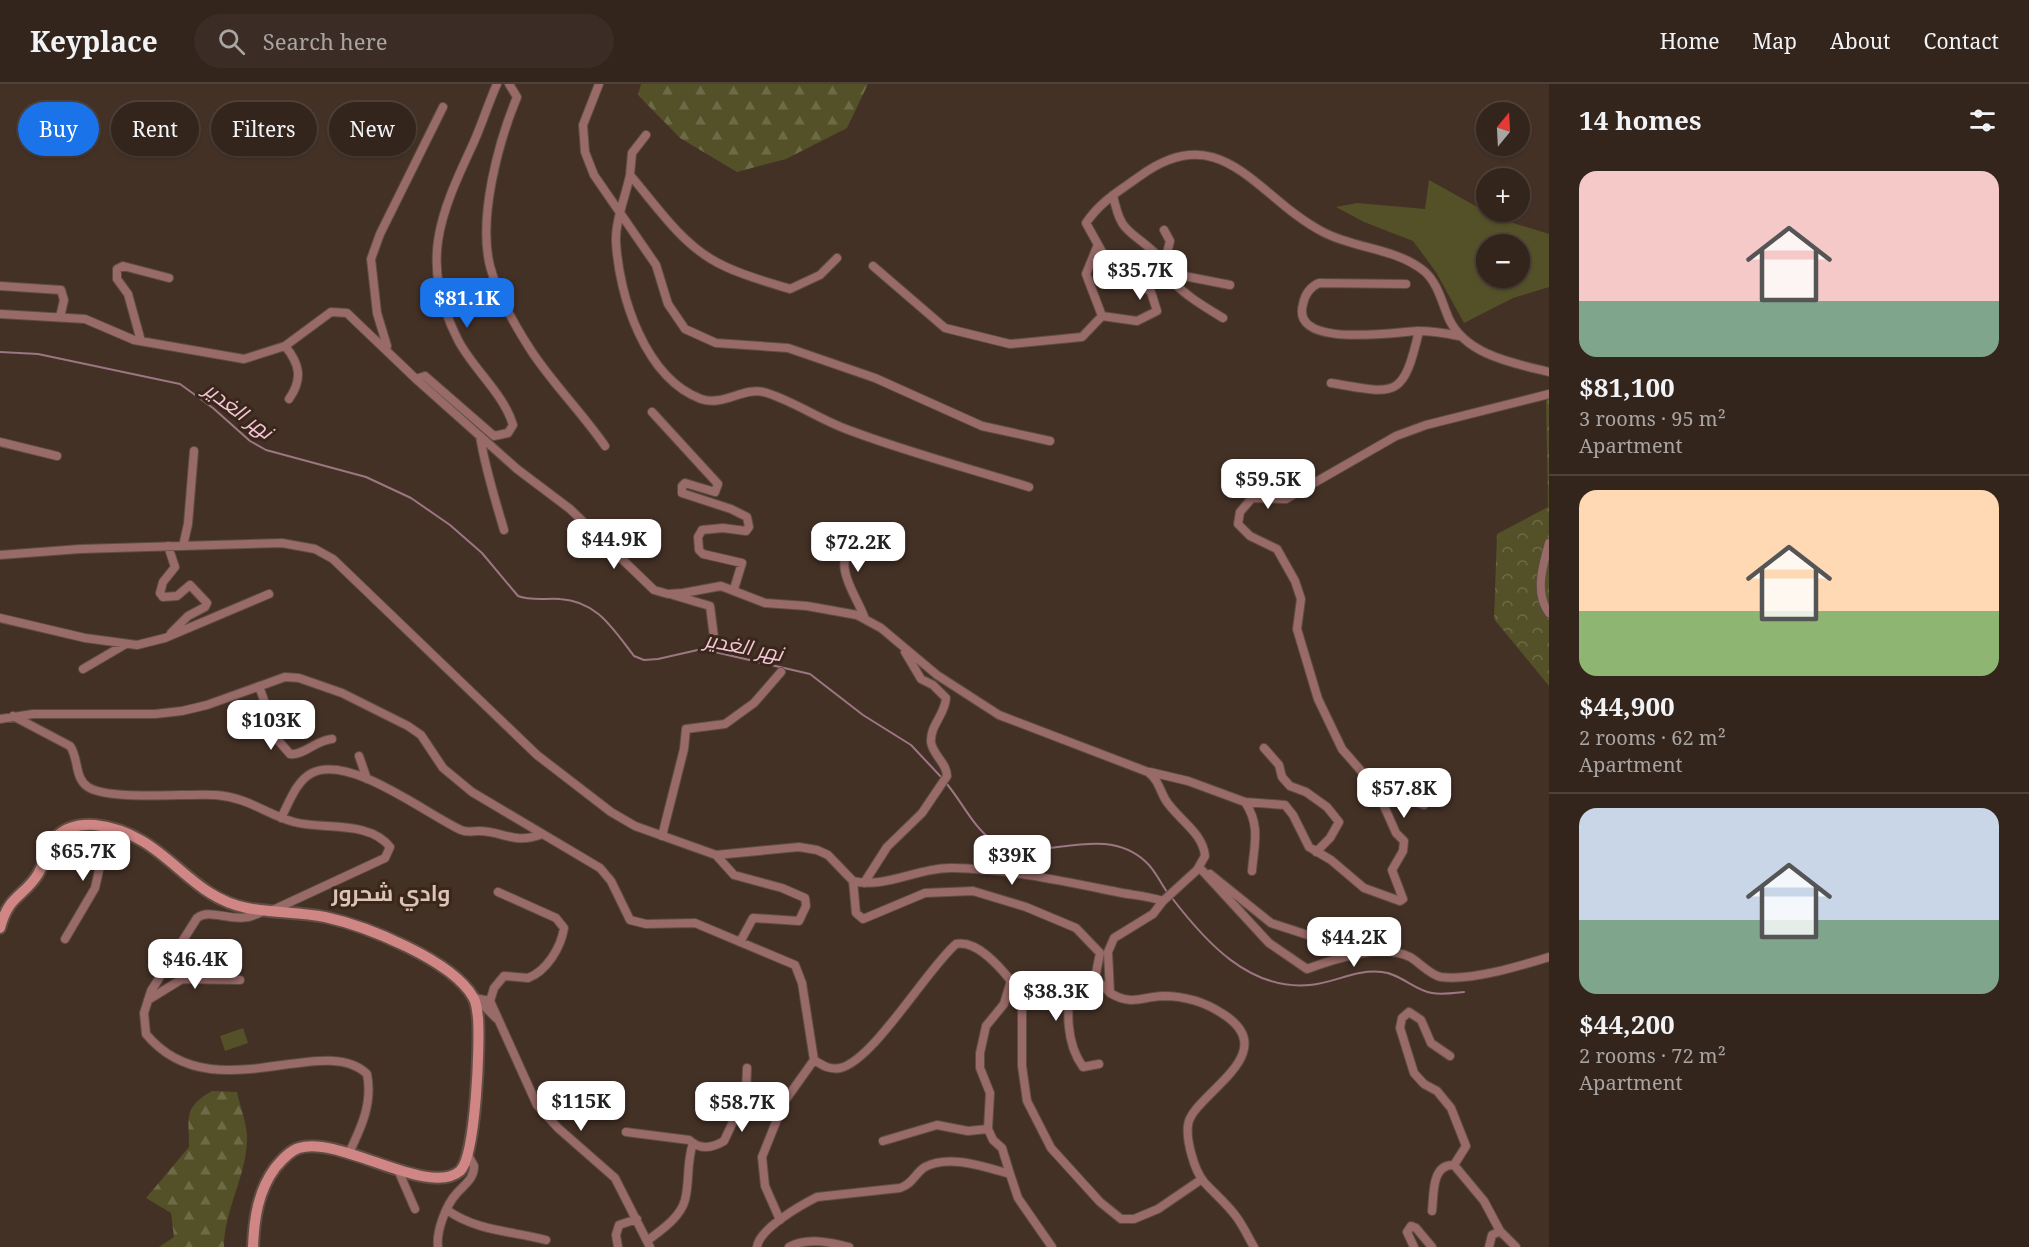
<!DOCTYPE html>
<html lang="en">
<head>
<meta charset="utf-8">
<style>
  :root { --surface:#33251c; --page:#3b2d25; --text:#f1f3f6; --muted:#a9a5a3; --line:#4e423b; --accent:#1a73e8 }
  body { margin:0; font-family:"Noto Serif",Cairo,serif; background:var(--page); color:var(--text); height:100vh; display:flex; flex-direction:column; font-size:22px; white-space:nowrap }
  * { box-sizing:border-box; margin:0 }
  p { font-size:20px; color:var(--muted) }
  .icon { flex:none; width:33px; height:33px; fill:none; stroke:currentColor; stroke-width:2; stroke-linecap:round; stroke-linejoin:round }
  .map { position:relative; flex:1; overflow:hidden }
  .panel { display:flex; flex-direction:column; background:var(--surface); width:480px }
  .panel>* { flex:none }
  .hud { position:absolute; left:18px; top:18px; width:570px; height:54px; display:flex; gap:12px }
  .needle { width:39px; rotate:18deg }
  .fabs { position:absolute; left:1476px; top:18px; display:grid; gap:12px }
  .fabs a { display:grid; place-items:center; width:54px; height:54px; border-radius:50%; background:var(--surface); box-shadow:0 2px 4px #0004,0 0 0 2px var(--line); font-size:30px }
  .price { position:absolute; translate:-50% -51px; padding:0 14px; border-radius:12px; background:#fff; color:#222; font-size:20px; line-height:39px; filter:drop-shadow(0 2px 3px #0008) }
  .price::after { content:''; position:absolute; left:50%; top:36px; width:18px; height:14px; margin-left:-9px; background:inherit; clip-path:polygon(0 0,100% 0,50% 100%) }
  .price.selected { background:var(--accent); color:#fff }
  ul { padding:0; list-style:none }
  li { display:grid; align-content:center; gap:12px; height:318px; padding:0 30px }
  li+li { border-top:2px solid var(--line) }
  li span { display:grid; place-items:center; height:186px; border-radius:18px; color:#555 }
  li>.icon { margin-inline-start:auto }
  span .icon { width:108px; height:108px; fill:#fffc; stroke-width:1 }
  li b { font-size:26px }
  h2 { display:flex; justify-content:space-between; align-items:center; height:72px; padding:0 30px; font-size:26px }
  .pill { padding:0 21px; border-radius:27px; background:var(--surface); box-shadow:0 2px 4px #0004,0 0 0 2px var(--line); font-size:21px; line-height:54px }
  .pill.selected { background:var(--accent); color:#fff }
  header { display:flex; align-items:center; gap:36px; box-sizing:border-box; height:84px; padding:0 30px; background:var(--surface); border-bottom:2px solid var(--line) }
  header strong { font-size:28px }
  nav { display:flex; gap:33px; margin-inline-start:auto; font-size:21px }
  .search { width:420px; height:54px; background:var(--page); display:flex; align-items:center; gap:15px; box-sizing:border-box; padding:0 21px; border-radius:33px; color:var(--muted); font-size:22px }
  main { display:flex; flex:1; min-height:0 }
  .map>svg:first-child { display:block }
</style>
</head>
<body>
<header>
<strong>Keyplace</strong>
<div class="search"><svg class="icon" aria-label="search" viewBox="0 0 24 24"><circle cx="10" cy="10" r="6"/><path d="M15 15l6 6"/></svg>Search here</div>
<nav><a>Home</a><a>Map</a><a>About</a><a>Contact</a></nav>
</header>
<main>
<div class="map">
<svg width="1549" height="1163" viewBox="0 0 1549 1163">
  <defs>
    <pattern id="forest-firs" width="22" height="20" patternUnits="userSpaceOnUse" patternTransform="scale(1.5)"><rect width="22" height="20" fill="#545129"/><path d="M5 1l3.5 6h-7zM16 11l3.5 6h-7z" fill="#6d6a47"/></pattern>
    <pattern id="park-crowns" width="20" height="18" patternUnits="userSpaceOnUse" patternTransform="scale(1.5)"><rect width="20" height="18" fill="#545129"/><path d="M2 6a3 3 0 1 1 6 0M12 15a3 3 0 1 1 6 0" fill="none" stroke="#6d6a47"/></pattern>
  </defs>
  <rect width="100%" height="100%" fill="#443126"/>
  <path fill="#545129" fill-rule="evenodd" d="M1429,96L1497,134L1549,150V203L1513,214L1464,239L1436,188L1413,157L1364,138L1336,123L1357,119L1425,125ZM1486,160H1520V194H1486Z
    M243,944L248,959L225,967L220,952Z"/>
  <path fill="url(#forest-firs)" d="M641,0H868L847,44L786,75L737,88L680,54L638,11Z
    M212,1007L237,1008C240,1022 247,1040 247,1054C247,1091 224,1126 224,1163H159L174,1153L171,1129L146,1114L189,1063C189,1032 183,1024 212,1007Z"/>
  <path fill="url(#park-crowns)" d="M1546,312H1549V602L1494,535L1497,450L1548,423Z"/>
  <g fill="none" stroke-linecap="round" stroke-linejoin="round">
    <path stroke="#9c7683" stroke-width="2" d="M0,268L38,270L180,300L213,324L250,357L266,366L366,393L411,414L450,441L482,469L518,512C530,517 547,514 560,515C597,517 613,545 634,572L644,576L658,575L702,565L810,590L863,631L911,661L943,695
      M946,699C961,716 973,743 992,756C1033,785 1100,735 1146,778C1155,786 1160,798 1167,808
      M1172,814C1205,857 1249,907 1310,901C1335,899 1355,885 1382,888C1401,890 1414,906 1432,909C1442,911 1454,909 1464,908"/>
    <g stroke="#5f4d43" stroke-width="10">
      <path id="minor" d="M509,0L517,13C498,59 478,134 490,182C498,213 515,242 532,268C554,301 583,330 605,362
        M599,0L583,41L585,68L594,91L656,181L668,220L685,245L716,259L788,264L875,294L982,342L1050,357
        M630,91L632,69L646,51
        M1113,111C1121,150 1128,144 1154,168C1162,176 1164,188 1171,196C1186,212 1205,223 1223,234
        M1164,146L1170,157L1165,177
        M1097,163L1086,190L1102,232L1137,237L1157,227L1151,208L1106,175L1086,139C1100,118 1119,107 1140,92C1222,32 1257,114 1323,148C1355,165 1396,164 1424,187C1438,199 1442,219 1449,235C1466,271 1513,279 1549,288
        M1159,173L1184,192L1230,201
        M837,174L820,191L790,205C764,197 734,189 711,175C678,155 655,120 630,91C626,111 615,137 616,158C619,212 645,294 701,315C724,323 745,301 767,309C795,318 819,335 846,345C906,368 968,384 1029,403
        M873,182L945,244L1010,260L1082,253L1102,232
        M1406,200L1319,199C1310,203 1305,210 1303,220C1290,265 1394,248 1417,247C1431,247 1445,249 1459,252
        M0,202L61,206L64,216L60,233
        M0,230L85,235L134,256L244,275L285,262L331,228L347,229L416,295L517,385L570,425L654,506L668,510L683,509L721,502L765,519L807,522L857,531L881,544L937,591L999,631L1148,688C1158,696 1159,704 1165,715C1176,734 1203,748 1205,772L1197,786L1163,817L1153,830L1114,854L1108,868L1110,909C1132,922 1140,913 1163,912C1184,912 1205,918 1223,930C1286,970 1191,1011 1188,1041C1186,1056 1194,1086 1204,1098C1214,1109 1226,1119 1235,1131C1243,1141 1248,1153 1254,1163
        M141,257L128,210L117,195V185L123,182L169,194
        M285,262C300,280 303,295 289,315
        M387,262L377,229L371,175L380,150L443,23
        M416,295L425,292L494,352L508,349L513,341C504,310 473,285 458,256C419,178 439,133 473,60C482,40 488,20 497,0
        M1331,299C1396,310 1403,316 1419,247
        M652,328L718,400L715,408L685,399L682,402V409L731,425L747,433L749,443L746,447L723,444L702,446L698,453L699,466L703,470L742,479L734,505
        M480,352C485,384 495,415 504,446
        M0,358L57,372
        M1549,459C1543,481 1534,509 1549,529
        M168,462L175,483L163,498L160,509L163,513L177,512L190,501L207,519L205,523L188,532L171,549
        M183,462L188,440L194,367
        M0,471L80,465L282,459L315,465L333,475L537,671L611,728L635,742L716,771L799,763L817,766L828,771L853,797C886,805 919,783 953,784C1008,785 1063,797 1117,808C1132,811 1148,812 1163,817
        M673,511L710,522L714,553
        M0,534L85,554L137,561L165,554L269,510
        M865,535C857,511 831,483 853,458L879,446
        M83,585L124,561
        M259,602L267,625L264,647L276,654L290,670C303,672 316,656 332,655
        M13,632L70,662C79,674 74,694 88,703C109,717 188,709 216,711C250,714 265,730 294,738C323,746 369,736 390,763L385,774L273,826
        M0,635L33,630H155L182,627L207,621L285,593L299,594L342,609L408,642L421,651L443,684L472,708L600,784L611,797L630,836L646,840L695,839L795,881L802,899L814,976C822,981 829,986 840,984C873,977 927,885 956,860C977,856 999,882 1011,897L1004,920L986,942L980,969V984L990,1009L988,1045L993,1056L1002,1064L1010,1090C985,1083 949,1070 925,1083C915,1089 913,1100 900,1104L817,1113C801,1121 759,1145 757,1163
        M1264,664L1279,681L1282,693L1290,702L1306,708L1327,723L1339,738L1330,754L1316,768
        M359,672L367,695
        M1150,688L1188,697L1245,718L1285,721L1293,731L1309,763L1331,776L1364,804L1400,817L1403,815L1392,786L1403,767L1404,757L1396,749L1376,704
        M1245,718C1261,742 1254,761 1252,787
        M1424,721C1405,715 1397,701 1376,704L1342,665L1318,615L1297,545L1301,515L1295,497L1277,465L1250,452L1238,440L1240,428L1252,414L1286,415L1396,352L1426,341L1549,310
        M281,734C289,719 296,697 312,689C350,670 426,730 461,746C468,749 472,747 479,747C503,747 514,761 542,750
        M662,752L684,665L686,645L725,640L754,619L781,588
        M52,758L95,768L102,773L95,804L65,855
        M716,771L734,791L782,804L805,814L806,822L799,837L753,834L740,858
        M1199,783L1269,859L1307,885C1334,875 1381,859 1410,873C1419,878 1430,891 1441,893C1471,897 1520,882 1549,873
        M1210,790L1271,839L1314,853L1332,839
        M853,797L856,829L863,835L925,809L973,807L1026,823L1076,844L1100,869L1095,894L1110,909
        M864,799L887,763L922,729L947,692C947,679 932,670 931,658C930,641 945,631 946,614L933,601L921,595L905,568
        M263,827C236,844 212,822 197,834L151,907L144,929L146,950C211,1029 323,947 367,990C373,1019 361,1044 349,1069
        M1011,897L1022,914V982L1027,1017L1051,1064L1100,1118L1121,1135H1134L1158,1125L1202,1095
        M1096,897L1071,896C1067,926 1065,958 1083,983L1099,980
        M474,914L490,917L537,1021L558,1044L615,1094L650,1163
        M148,916L182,895L240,896
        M490,917L494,904L504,892L528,894C547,887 561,863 564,844L556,834L498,808
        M476,920L485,923L497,935
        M1450,972L1431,959L1421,936L1409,928L1402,934L1400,944L1414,989L1424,1000L1437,1007L1451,1024L1466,1062L1454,1081
        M626,1048L689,1056L693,1059C686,1081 690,1096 685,1116C680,1134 661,1146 647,1157
        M883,1057L937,1041L968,1047L988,1045
        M693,1059C703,1066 714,1063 724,1057L746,1010L747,984
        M398,1086L415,1125
        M1010,1090L1018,1114L1052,1163
        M447,1126C476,1147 512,1147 546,1156
        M1432,1127C1434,1111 1431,1080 1454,1081L1484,1117L1500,1147
        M780,1136L765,1102L762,1073L784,1018L814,976
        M438,1163C436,1147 446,1121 457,1109C465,1100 474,1095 474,1082L468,1071
        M618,1163L616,1151L619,1141L637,1135
        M789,1163C807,1153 830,1158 849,1163
        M1414,1163L1407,1148L1411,1142L1416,1144L1432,1163
        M1489,1163L1492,1151L1500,1147L1516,1163"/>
    </g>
    <g stroke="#5f4d43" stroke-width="14">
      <path id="secondary" d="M0,844C9,810 24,813 38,790C45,778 47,762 56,753C67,742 81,740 95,741C166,749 185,812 247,824C273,829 299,828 325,833C366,842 452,876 473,913C477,919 477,927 478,934C480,959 476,1072 460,1087C428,1114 340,1051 299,1064C289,1067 281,1077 275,1084C258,1107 254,1135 253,1163"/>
    </g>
    <use href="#minor" stroke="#986a68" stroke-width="8"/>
    <use href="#secondary" stroke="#cf8684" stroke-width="10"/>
  </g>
  <g text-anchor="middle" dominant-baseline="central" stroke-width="6" stroke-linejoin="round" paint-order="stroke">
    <g font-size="21" font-style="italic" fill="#f7c5d9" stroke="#3a271c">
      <text transform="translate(239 326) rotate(37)">نهر الغدير</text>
      <text transform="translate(744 562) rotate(11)">نهر الغدير</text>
    </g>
    <g font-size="22" font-weight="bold" fill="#ddc3b6" stroke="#3a271c">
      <text x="391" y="808">وادي شحرور</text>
    </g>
  </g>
</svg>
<div class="fabs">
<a><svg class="needle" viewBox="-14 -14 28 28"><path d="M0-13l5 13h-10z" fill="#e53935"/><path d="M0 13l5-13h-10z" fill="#a9a5a3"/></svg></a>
<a>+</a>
<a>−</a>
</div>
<b class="price" style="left:1140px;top:217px">$35.7K</b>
<b class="price selected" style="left:467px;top:245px">$81.1K</b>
<b class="price" style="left:1268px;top:426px">$59.5K</b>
<b class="price" style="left:614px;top:486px">$44.9K</b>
<b class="price" style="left:858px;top:489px">$72.2K</b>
<b class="price" style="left:271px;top:667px">$103K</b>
<b class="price" style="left:1404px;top:735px">$57.8K</b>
<b class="price" style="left:83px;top:798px">$65.7K</b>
<b class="price" style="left:1012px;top:802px">$39K</b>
<b class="price" style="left:1354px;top:884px">$44.2K</b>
<b class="price" style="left:195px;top:906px">$46.4K</b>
<b class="price" style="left:1056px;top:938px">$38.3K</b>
<b class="price" style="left:581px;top:1048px">$115K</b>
<b class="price" style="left:742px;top:1049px">$58.7K</b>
<div class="hud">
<a class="pill selected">Buy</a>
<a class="pill">Rent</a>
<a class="pill">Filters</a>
<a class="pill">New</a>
</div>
</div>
<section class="panel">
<h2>14 homes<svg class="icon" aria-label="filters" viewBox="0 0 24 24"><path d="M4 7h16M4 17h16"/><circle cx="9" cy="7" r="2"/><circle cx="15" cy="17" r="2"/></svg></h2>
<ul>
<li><span style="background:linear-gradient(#f6c9c9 70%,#7fa58c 0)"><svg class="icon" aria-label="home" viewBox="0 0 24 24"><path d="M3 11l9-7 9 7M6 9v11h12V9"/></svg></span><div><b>$81,100</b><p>3 rooms · 95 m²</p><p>Apartment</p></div></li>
<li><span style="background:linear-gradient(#ffd9b3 65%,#8fb573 0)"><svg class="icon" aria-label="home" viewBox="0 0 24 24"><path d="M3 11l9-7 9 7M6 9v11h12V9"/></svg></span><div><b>$44,900</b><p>2 rooms · 62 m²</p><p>Apartment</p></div></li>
<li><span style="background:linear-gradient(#c9d6e8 60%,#7fa58c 0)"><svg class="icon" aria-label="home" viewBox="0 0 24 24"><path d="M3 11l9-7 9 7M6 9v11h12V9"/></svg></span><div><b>$44,200</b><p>2 rooms · 72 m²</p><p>Apartment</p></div></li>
</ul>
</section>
</main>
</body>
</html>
